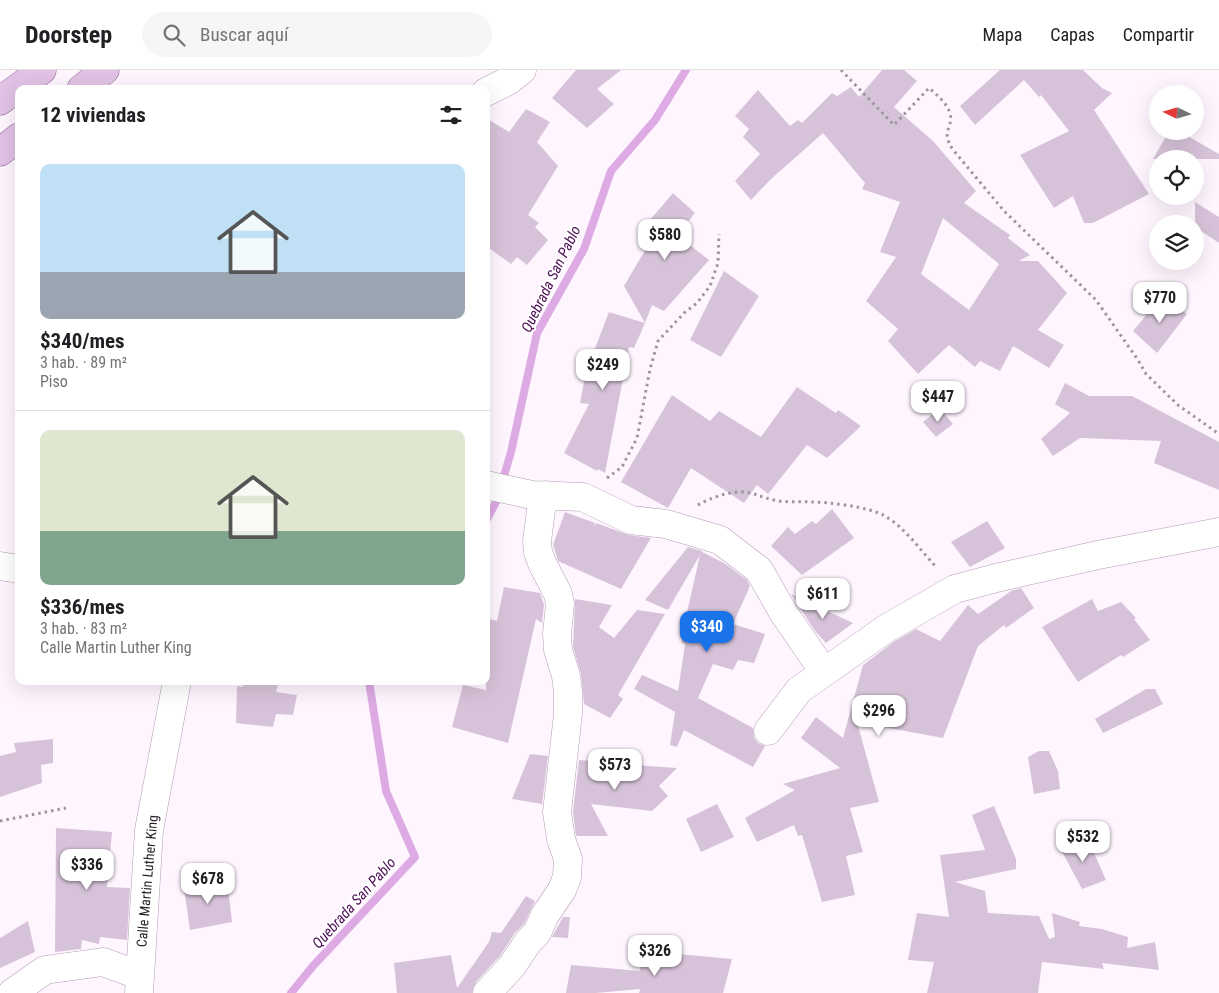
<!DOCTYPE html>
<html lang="es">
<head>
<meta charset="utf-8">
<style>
  :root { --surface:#fff; --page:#f6f6f6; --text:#202124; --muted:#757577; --line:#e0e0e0; --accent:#1a73e8 }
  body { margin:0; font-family:"Roboto Condensed",sans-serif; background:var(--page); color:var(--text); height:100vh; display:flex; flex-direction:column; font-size:19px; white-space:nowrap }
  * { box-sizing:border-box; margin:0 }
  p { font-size:16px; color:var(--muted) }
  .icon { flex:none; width:28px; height:28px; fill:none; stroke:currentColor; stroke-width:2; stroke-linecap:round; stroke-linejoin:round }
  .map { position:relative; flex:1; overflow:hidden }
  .drawer { position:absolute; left:15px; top:15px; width:475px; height:600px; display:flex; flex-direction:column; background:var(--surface); border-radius:10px; box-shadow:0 5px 20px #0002 }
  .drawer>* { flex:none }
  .needle { width:32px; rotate:275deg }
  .buttons { position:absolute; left:1149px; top:15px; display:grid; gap:10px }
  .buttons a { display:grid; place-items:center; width:55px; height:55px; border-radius:50%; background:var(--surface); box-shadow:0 5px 20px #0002; font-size:25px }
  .price { position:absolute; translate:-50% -42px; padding:0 11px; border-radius:10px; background:#fff; color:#222; font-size:16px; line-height:32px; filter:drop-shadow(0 1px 2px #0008) }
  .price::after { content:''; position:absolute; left:50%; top:30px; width:15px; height:11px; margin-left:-8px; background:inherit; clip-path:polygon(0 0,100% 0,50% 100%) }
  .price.on { background:var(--accent); color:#fff }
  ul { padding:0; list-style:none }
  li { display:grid; align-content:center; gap:10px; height:265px; padding:0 25px }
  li+li { border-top:1px solid var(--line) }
  li span { display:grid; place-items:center; height:155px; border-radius:10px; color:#555 }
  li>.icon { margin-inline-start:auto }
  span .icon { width:90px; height:90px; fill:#fffc; stroke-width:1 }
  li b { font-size:21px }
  h2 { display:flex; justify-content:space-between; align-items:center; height:60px; padding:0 25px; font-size:21px }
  header { display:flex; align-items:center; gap:30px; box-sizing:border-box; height:70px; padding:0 25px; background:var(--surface); border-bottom:1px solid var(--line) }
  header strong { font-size:24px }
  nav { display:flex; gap:28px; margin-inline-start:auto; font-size:18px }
  .search { width:350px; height:45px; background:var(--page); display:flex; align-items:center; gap:12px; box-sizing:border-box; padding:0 18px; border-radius:28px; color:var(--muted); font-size:19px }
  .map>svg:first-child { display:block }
</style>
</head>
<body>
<header>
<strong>Doorstep</strong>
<div class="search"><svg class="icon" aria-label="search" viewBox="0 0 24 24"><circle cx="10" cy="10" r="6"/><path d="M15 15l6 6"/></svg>Buscar aquí</div>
<nav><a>Mapa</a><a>Capas</a><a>Compartir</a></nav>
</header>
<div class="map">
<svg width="1219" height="923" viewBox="0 0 1219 923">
  <rect width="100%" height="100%" fill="#fef5ff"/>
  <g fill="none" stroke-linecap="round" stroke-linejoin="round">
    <path stroke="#ddaae3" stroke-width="8" d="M486,451L497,430L511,382L537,263L584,179L611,101L655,50L686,0
      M291,923L313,896L415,787L386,721L369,611"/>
  </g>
  <path fill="#d7c3d9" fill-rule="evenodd" d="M576,0H621L597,19L614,34L587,58L552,28Z
    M882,0H904L917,11L894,37L933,71L976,121L964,133L1010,165L1008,168L1030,185L1019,191H1038L1067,223L1038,260L1064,275L1049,298L1013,276L1000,301L980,291L975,297L949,275L918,304L888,271L898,259L866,231L896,187L880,182L900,132L862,119L865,113L823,63L771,109L751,130L735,111L760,84L743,67L749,59L735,46L758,20L790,56L798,50L802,53L832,23L837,26L851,17L859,27ZM943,148L999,194L969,240L921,204Z
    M1000,0H1083L1102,18L1112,23L1094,40L1149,124L1093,153H1084L1073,126L1054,138L1020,85L1069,61L1041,25L1039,27L1024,10L975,55L960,36Z
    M526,39L550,52L537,72L558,96L528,145L539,153L535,157L548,170L527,195L517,187L511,194L486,176V48L509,62Z
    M1169,61H1179L1219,84V89H1153Z
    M673,123L695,143L677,165L709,190L664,241L652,235L645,253L624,216L641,187L661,157L650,150Z
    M1195,132L1219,147V173L1195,157Z
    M724,201L759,226L721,287L690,270Z
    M1161,227L1187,244L1157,283L1133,261Z
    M609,242L645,253L634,278L629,277L605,403L598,399L597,401L564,383L589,334L580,333L590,280L594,281Z
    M1065,313L1089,326H1132L1219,372V420L1154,393L1161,371L1080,368L1053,386L1041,369L1070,343L1055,334Z
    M797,317L836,343L838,340L861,356L827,388L807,375L768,424L757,415L744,433L691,398L668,438L621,412L672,325L710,351L719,341L761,367Z
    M940,338L953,354L936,367L923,352Z
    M832,439L854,468L802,505L771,476L788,457L795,464L812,451L816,454Z
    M565,442L595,453L594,458L596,453L629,465L651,468L621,519L558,491L553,475Z
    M987,451L1005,478L970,497L951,472Z
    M688,477L702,481V482L724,493L747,510L750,516L733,554L765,564L754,593L738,590L733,600L713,594L698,628L753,658L754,668L758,673L765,676L753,697L684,660L677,677L670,675L675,642L634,619L642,605L678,621L685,574L682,573V564L700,485L668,540L645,530Z
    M504,517L540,523L544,535L542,553L536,549L508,673L452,657L463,615L486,620V548L497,551Z
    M1021,518L1034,538L1006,558L1004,555L978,576L943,668L857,652L879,732L850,738L863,782L846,786L855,825L822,832L802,765L798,766L794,755L757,772L745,748L795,720L783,714L840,698L801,668L816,647L843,668L863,595L895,571L916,559L940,571L968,535L978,544L1011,521Z
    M791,524L853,553L826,573L815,561Z
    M575,529L612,535L599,557L614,568L637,540L665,544L618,625L623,629L610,648L584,634L581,604L573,577Z
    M1092,529L1098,541L1121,532L1136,548L1134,549L1150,570L1123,587L1121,585L1078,612L1042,557Z
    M244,611H279L276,622L297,625L293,645L276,644L273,657L236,653L237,616L243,617Z
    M1146,619H1155L1163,634L1103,663L1095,649Z
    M53,669V693L41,695L42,713L0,727V686L16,682L14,673Z
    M1039,681H1049L1058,701L1060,719L1034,724L1028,687Z
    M530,684L548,686L542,734L512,729Z
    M579,690L648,696L677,698L659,716L668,726L652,741L591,734L608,766H576L573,742Z
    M717,734L734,767L701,782L686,749Z
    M994,736L1016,789V799L955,812L985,821L988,843L1039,846L1049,869L1055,867L1052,843L1080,852L1079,856L1102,859L1128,867L1127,878L1155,872L1159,900L1102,893L1104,899L1042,892L1038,923H927L934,892L908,890L917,843L949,847L940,785L985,780L972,745Z
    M56,758L112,762L107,817L130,818L127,870L100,867L99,874L82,870L81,879L55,882Z
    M1087,767L1106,810L1082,819L1059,776Z
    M227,809L232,852L190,860L184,818Z
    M526,826L535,831L524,854L515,863L500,886L476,912L472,923H397L394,893L451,885L457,918L489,872L492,862L501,863Z
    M563,847H570L568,868L552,867Z
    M28,851L35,882L0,898V868Z
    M678,884L732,889L723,923H639L640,919L596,923H566L571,895L640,901L641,892L674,897Z"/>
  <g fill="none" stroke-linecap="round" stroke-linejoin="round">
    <g stroke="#b29eb4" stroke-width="29">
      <path id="minor" d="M486,22L508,11L522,0
        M486,415L532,425L583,427L631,450L666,454L720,470L759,500L783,542L824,602
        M0,496L19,499
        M768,661L799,620L887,558L955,519L996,508L1098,485L1219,462
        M12,923L45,900L103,892L139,905
        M139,923L149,760L177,611
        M487,923L512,896L528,872L537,863L545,845L562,820L567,807L568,789L561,769L557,742L568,644V622L566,606L558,580L557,564L560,534L558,524L542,493L538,482L537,471L541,440L546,425"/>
    </g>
    <g stroke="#936e97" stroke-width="29">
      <path id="major" d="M81,19L105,0
        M0,31L42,0
        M0,82L19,67"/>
    </g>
    <path stroke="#9d959e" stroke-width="3" stroke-dasharray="2.5 4" stroke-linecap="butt" d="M841,0L894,55L929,18C937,25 946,32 950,43C954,58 939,61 954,81L1004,141L1096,230L1138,290L1146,304L1178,335L1219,364
      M607,408L622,397L637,368L650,299L658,271L684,243L697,233L710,216L718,193L719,164
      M698,435C710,428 727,422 741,422C754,422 762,428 774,430C786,433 799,431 812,432C829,432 868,437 883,445C905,457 920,480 937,498
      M0,751L66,738"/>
    <use href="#minor" stroke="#fff" stroke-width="28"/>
    <use href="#major" stroke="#e1c2e5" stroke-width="28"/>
  </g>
  <g text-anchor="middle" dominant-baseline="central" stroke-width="4" stroke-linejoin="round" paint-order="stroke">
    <g font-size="14" fill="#261e27" stroke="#fff">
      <text transform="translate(147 811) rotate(-85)">Calle Martin Luther King</text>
    </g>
    <g font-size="15" font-style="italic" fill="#4d1055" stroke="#fff">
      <text transform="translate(551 209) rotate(-64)">Quebrada San Pablo</text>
      <text transform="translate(354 833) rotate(-48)">Quebrada San Pablo</text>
    </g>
  </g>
</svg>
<div class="buttons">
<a><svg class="needle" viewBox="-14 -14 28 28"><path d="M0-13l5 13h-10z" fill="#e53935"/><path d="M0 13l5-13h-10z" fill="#757577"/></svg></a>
<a><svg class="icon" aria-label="locate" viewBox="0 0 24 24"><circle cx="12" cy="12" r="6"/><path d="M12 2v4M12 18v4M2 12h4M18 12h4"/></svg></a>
<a><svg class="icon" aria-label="layers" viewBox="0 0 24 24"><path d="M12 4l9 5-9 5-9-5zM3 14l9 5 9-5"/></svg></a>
</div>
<b class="price" style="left:665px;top:191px">$580</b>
<b class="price" style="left:1160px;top:254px">$770</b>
<b class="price" style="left:603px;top:321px">$249</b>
<b class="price" style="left:938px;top:353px">$447</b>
<b class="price" style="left:823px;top:550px">$611</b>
<b class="price on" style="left:707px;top:583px">$340</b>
<b class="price" style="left:879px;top:667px">$296</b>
<b class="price" style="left:615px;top:721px">$573</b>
<b class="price" style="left:1083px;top:793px">$532</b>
<b class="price" style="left:87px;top:821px">$336</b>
<b class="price" style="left:208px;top:835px">$678</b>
<b class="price" style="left:655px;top:907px">$326</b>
<section class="drawer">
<h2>12 viviendas<svg class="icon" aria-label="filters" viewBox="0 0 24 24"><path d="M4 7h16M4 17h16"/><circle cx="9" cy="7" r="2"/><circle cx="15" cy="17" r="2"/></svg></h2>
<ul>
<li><span style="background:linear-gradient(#bfe0f5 70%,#9aa5b1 0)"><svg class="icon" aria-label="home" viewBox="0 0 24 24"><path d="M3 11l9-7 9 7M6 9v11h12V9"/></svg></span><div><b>$340/mes</b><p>3 hab. · 89 m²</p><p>Piso</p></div></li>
<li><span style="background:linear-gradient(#dfe7d0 65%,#7fa58c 0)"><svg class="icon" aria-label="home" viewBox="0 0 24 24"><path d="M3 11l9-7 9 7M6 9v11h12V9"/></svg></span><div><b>$336/mes</b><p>3 hab. · 83 m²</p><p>Calle Martin Luther King</p></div></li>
</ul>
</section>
</div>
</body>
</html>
